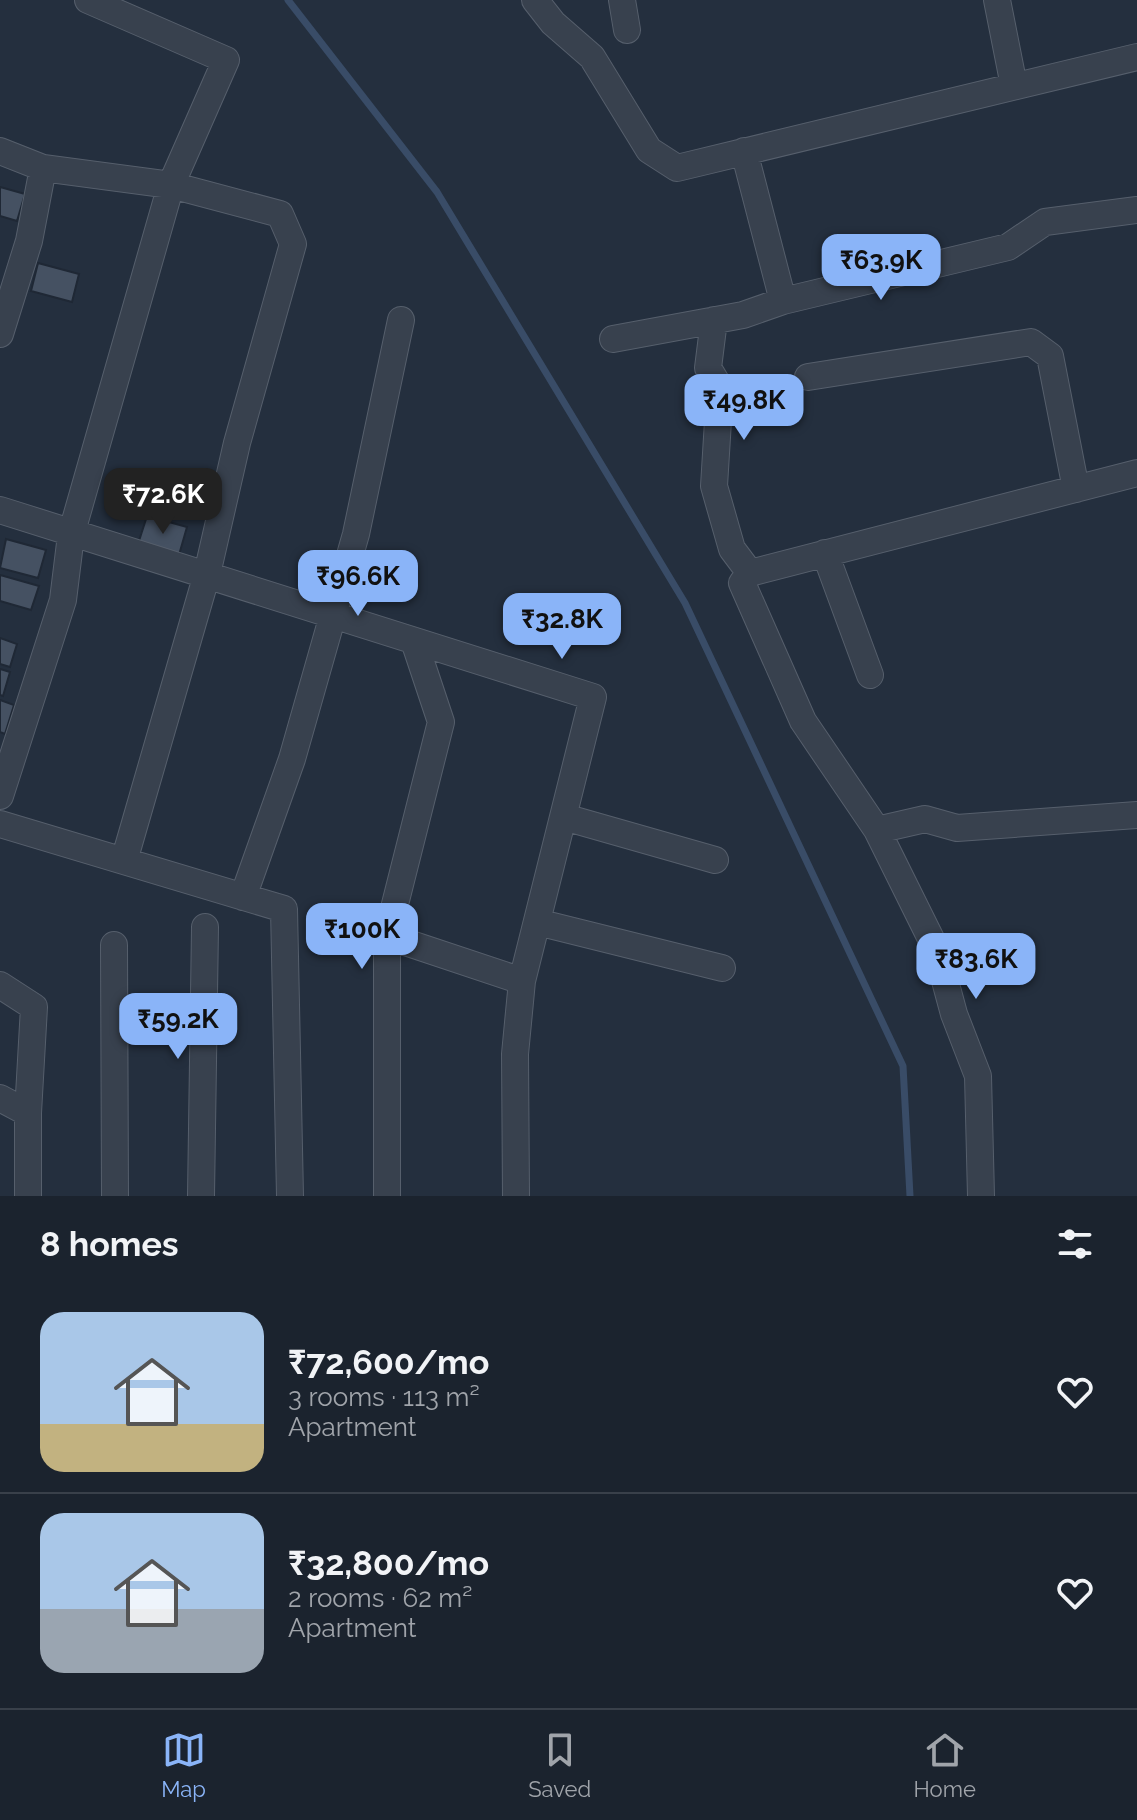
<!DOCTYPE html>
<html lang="en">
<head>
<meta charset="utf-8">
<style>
  :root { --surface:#1b232e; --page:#282f3a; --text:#f1f3f6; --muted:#a0a4aa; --line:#39404a; --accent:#8ab4f8 }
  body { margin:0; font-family:Raleway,sans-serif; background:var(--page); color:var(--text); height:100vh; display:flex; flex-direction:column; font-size:30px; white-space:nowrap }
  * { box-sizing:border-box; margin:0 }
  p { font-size:26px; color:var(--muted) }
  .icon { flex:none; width:44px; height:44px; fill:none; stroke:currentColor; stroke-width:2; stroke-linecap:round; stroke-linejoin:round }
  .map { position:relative; height:1196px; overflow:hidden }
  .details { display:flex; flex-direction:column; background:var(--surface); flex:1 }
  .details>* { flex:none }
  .price { position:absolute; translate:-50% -68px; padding:0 18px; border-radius:16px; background:var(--accent); color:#111; font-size:26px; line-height:52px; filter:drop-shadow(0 2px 4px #0008) }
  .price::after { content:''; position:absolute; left:50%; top:48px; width:24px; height:18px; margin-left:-12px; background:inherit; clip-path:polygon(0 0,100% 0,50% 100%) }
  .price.on { background:#222; color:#fff }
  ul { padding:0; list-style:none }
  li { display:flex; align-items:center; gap:24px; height:200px; padding:0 40px }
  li+li { border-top:2px solid var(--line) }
  li span { display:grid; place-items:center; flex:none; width:224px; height:160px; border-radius:24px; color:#555 }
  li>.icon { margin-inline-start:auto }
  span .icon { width:96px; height:96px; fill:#fffc; stroke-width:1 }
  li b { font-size:34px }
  h2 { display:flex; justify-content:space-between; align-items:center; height:96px; padding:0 40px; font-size:34px }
  .dock { display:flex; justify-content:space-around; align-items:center; height:112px; border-top:2px solid var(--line); background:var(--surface); font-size:22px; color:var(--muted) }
  .dock a { display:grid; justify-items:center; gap:4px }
  .dock .on { color:var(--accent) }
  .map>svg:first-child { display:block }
</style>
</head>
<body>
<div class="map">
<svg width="1137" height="1196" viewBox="0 0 1137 1196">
  <rect width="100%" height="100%" fill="#242f3e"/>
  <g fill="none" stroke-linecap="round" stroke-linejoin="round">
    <path stroke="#394c67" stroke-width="7" d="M288,0L437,192L685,603L903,1066L910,1196"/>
  </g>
  <path fill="#455162" stroke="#1f2835" stroke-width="2" d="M0,187L25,194L17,221L0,216Z
    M38,263L79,274L72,302L31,291Z
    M147,516L187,527L179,555L138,544Z
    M6,539L46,550L38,578L0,568Z
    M0,575L39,586L31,610L0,601Z
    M0,638L17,644L10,667L0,664Z
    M0,669L10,672L3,696L0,695Z
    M0,700L14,705L5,734L0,732Z"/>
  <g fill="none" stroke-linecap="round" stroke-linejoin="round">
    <g stroke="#565f6c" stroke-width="28">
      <path id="street" d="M535,0L553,23L592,57L649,150L677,168L1137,57
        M622,0L627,30
        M997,0L1014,86
        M0,151L43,168L171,185L280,214L293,244L237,443L207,574L124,861
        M744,151L783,301
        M714,320L708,368L720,388L714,486L732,549L750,573
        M0,334L29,241L43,168
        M613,339L743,315L783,301L1008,247L1045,222L1137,210
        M808,377L1031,342L1050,356L1076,489
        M1137,473L750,573L742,583L803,721L877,830L925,819L957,828L1137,815
        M0,510L593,697L522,981L515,1054L516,1196
        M825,553L870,675
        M0,796L63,600L71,535L171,185L226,60L88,0
        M564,817L715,860
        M0,824L284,909L290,1196
        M877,830L937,951L954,1014L978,1076L981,1196
        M243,897L292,759L356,534L401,320
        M537,922L722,968
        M387,936L441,722L414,641
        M114,945L115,1196
        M0,985L34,1007L28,1113
        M0,1098L28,1113V1196
        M201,1196L205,927
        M387,1196V936L522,981"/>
    </g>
    <use href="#street" stroke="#38414e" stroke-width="26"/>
  </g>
</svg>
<b class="price" style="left:881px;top:302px">₹63.9K</b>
<b class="price" style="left:744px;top:442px">₹49.8K</b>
<b class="price on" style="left:163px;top:536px">₹72.6K</b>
<b class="price" style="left:358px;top:618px">₹96.6K</b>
<b class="price" style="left:562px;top:661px">₹32.8K</b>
<b class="price" style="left:362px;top:971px">₹100K</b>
<b class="price" style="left:976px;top:1001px">₹83.6K</b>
<b class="price" style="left:178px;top:1061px">₹59.2K</b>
</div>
<section class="details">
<h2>8 homes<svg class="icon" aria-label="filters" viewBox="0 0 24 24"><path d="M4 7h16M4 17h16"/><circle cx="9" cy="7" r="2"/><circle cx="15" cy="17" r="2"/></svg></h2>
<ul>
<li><span style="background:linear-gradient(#a9c7e8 70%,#c2b280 0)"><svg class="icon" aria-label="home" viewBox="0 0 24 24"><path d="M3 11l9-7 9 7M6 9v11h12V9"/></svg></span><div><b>₹72,600/mo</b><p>3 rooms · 113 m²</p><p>Apartment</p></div><svg class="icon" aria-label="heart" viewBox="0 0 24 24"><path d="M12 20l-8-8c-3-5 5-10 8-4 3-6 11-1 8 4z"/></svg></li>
<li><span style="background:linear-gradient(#a9c7e8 60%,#9aa5b1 0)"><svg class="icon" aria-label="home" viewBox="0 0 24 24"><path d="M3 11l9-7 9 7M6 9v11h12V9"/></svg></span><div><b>₹32,800/mo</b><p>2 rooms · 62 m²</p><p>Apartment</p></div><svg class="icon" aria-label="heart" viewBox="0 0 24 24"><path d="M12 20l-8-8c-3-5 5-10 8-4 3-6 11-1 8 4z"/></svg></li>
</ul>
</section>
<nav class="dock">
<a class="on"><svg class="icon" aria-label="map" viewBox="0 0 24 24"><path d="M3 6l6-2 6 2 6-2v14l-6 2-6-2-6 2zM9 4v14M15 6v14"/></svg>Map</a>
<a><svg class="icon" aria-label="saved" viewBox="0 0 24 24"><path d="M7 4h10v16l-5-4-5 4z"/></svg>Saved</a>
<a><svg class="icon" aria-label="home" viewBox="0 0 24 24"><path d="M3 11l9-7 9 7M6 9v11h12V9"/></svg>Home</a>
</nav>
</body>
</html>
